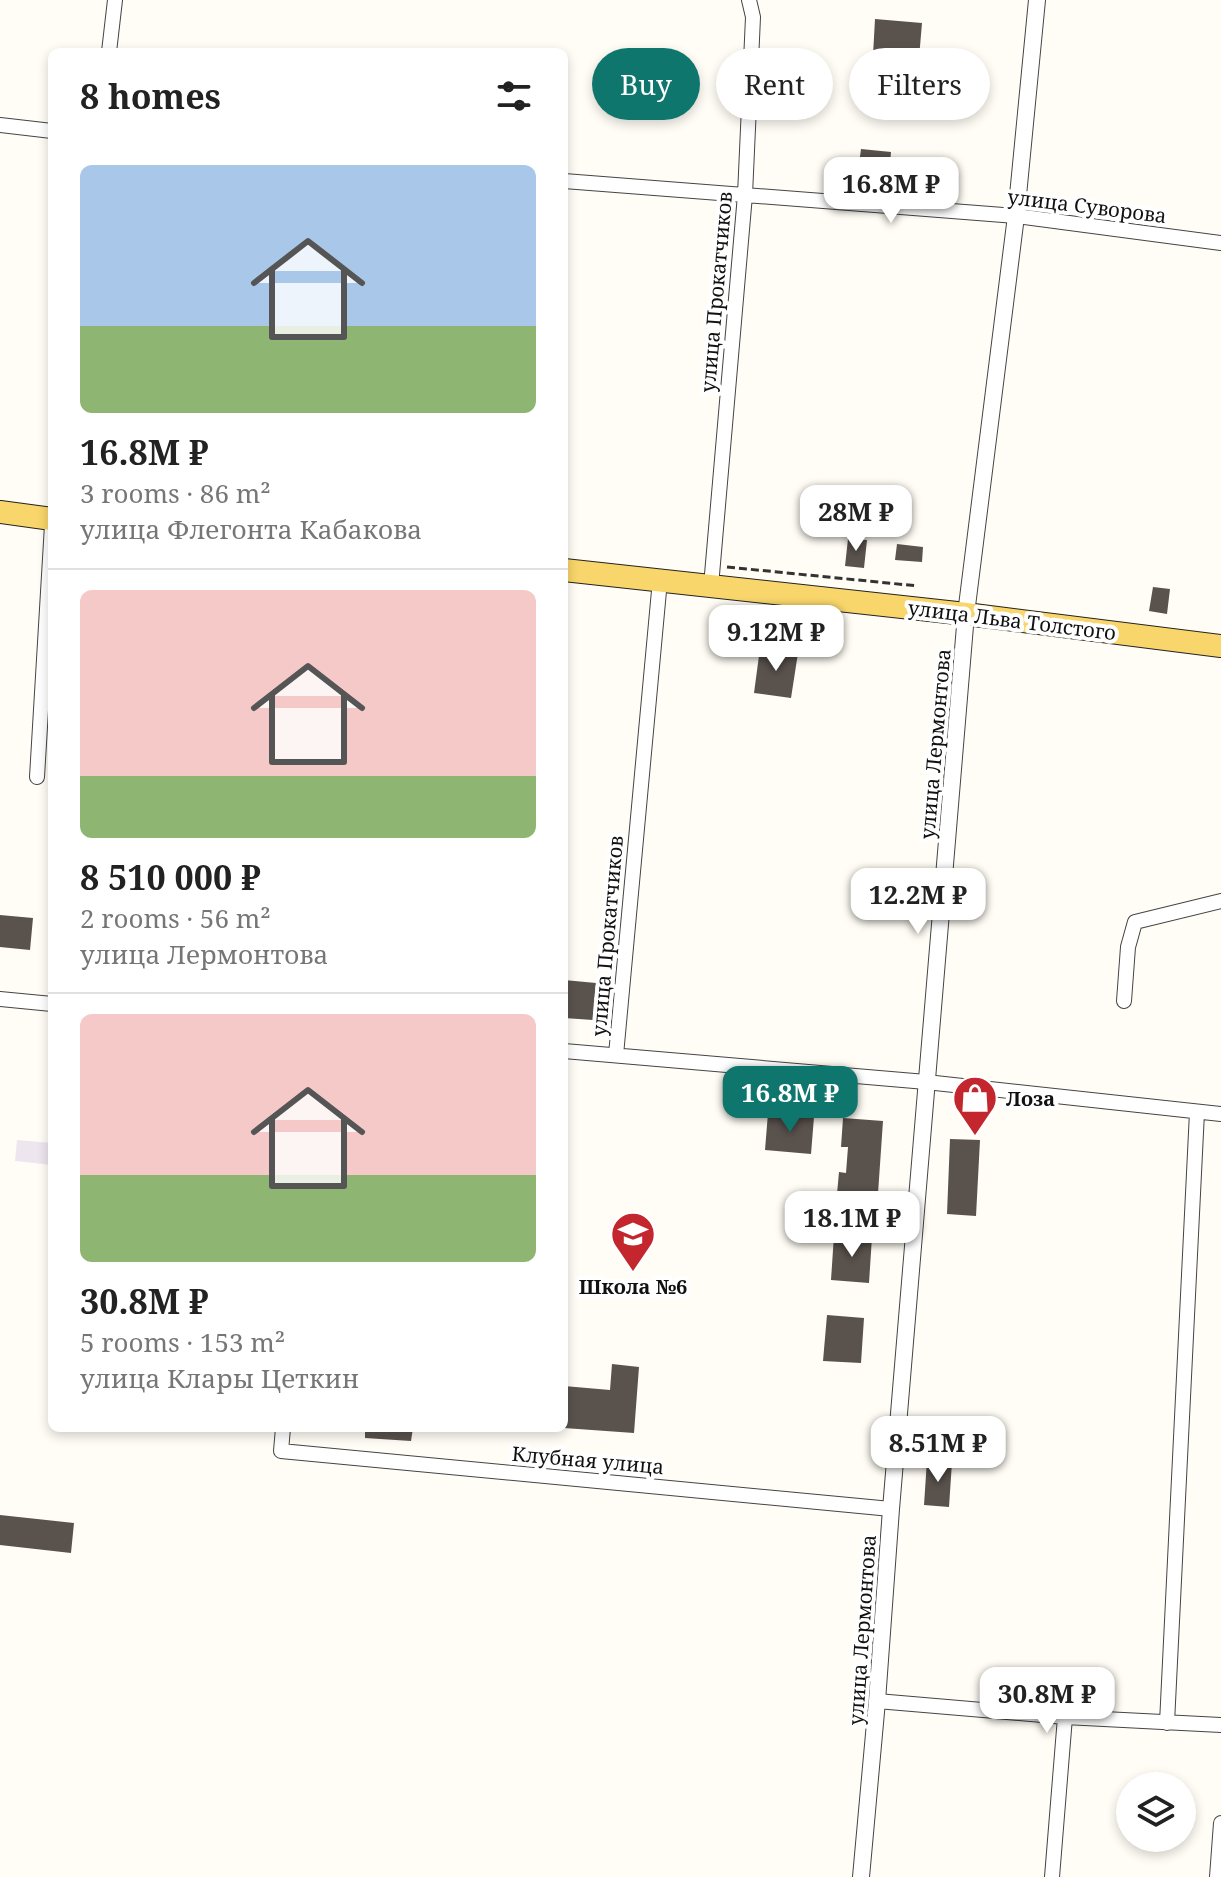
<!DOCTYPE html>
<html lang="en">
<head>
<meta charset="utf-8">
<style>
  :root { --surface:#fff; --page:#f2f2f2; --text:#222; --muted:#767676; --line:#e0e0e0; --accent:#0f766e }
  body { margin:0; font-family:"Noto Serif",serif; background:var(--page); color:var(--text); height:100vh; display:flex; flex-direction:column; font-size:30px; white-space:nowrap }
  * { box-sizing:border-box; margin:0 }
  p { font-size:26px; color:var(--muted) }
  .icon { flex:none; width:44px; height:44px; fill:none; stroke:currentColor; stroke-width:2; stroke-linecap:round; stroke-linejoin:round }
  .map { position:relative; flex:1; overflow:hidden }
  .details { position:absolute; left:48px; top:48px; width:520px; height:1384px; display:flex; flex-direction:column; background:var(--surface); border-radius:12px; box-shadow:0 4px 12px #0003 }
  .details>* { flex:none }
  .top-card { position:absolute; left:592px; top:48px; width:508px; height:72px; display:flex; gap:16px }
  .fabs { position:absolute; left:1116px; top:1772px; display:grid; gap:16px }
  .fabs a { display:grid; place-items:center; width:80px; height:80px; border-radius:50%; background:var(--surface); box-shadow:0 4px 12px #0003; font-size:40px }
  .price { position:absolute; translate:-50% -68px; padding:0 18px; border-radius:16px; background:#fff; color:#222; font-size:26px; line-height:52px; filter:drop-shadow(0 2px 4px #0008) }
  .price::after { content:''; position:absolute; left:50%; top:48px; width:24px; height:18px; margin-left:-12px; background:inherit; clip-path:polygon(0 0,100% 0,50% 100%) }
  .price.current { background:var(--accent); color:#fff }
  ul { padding:0; list-style:none }
  li { display:grid; align-content:center; gap:16px; height:424px; padding:0 32px }
  li+li { border-top:2px solid var(--line) }
  li span { display:grid; place-items:center; height:248px; border-radius:12px; color:#555 }
  li>.icon { margin-inline-start:auto }
  span .icon { width:144px; height:144px; fill:#fffc; stroke-width:1 }
  li b { font-size:34px }
  h2 { display:flex; justify-content:space-between; align-items:center; height:96px; padding:0 32px; font-size:34px }
  .tag { padding:0 28px; border-radius:36px; background:var(--surface); box-shadow:0 4px 12px #0003; font-size:28px; line-height:72px }
  .tag.current { background:var(--accent); color:#fff }
  .map>svg:first-child { display:block }
</style>
</head>
<body>
<div class="map">
<svg width="1221" height="1877" viewBox="0 0 1221 1877">
  <rect width="100%" height="100%" fill="#fffdf5"/>
  <path fill="#eee6ef" d="M17,1140L52,1143V1165L15,1161Z"/>
  <path fill="#5a524d" d="M875,19L922,23L919,58L873,55Z
    M861,149L891,152L889,177L897,178L895,192L848,188L850,171L858,172Z
    M848,539L867,540L864,568L845,566Z
    M897,544L923,547L922,562L895,560Z
    M1153,587L1170,589L1167,614L1149,611Z
    M760,648L798,653L791,698L754,693Z
    M0,915L33,918L30,950L0,947Z
    M564,980L596,983L593,1020L564,1018Z
    M768,1113L814,1117L811,1154L765,1150Z
    M843,1118L883,1121L877,1208L836,1205L839,1172L846,1173L848,1147H841Z
    M950,1139L980,1140L976,1216L947,1214Z
    M834,1235L872,1237L869,1283L831,1280Z
    M827,1315L864,1318L861,1363L823,1361Z
    M612,1364L639,1367L634,1433L564,1428V1386L610,1390Z
    M365,1428H413L411,1441L365,1438Z
    M927,1460L952,1462L949,1507L924,1505Z
    M0,1515L74,1523L71,1553L0,1545Z"/>
  <g fill="none" stroke-linecap="round" stroke-linejoin="round">
    <g stroke="#444" stroke-width="16">
      <path id="minor" d="M109,52L115,0
        M0,125L52,131
        M564,181L1016,216L1221,243
        M711,586L745,195L753,17L749,0
        M37,777L52,525
        M0,999L52,1004
        M1124,1001L1128,947L1135,922L1221,901
        M564,1051L926,1082L1221,1114
        M616,1055L660,580
        M283,1428L281,1451L891,1509
        M877,1701L1065,1717L1221,1725
        M1167,1723L1197,1112
        M1052,1877L1065,1717
        M1217,1877L1221,1823"/>
    </g>
    <g stroke="#444" stroke-width="18">
      <path id="tertiary" d="M861,1877L877,1701L891,1509L966,614L1016,216L1037,0"/>
    </g>
    <g stroke="#222" stroke-width="24">
      <path id="primary" d="M0,512L52,519
        M564,570L966,614L1221,646"/>
    </g>
    <path stroke="#333" stroke-width="3" stroke-dasharray="8 4" stroke-linecap="butt" d="M727,567L918,586"/>
    <use href="#minor" stroke="#fff" stroke-width="14"/>
    <use href="#tertiary" stroke="#fff" stroke-width="16"/>
    <use href="#primary" stroke="#f9d66b" stroke-width="22"/>
  </g>
  <defs>
    <g id="shop-pin" transform="scale(2.3)"><path d="M0 17L-7.5 6A9.5 9.5 0 1 1 7.5 6Z" fill="#c4262e" stroke="#fff"/><path d="M-5-2.5h2.3a2.7 3.5 0 0 1 5.4 0H5L5.5 6h-11ZM-1.5-2.5h3a1.5 2.3 0 0 0-3 0Z" fill="#fff"/></g>
    <g id="school-pin" transform="scale(2.3)"><path d="M0 17L-7.5 6A9.5 9.5 0 1 1 7.5 6Z" fill="#c4262e" stroke="#fff"/><path d="M0-5L7-2L0 1L-7-2ZM-4 1L0 2.5L4 1V4Q0 6-4 4Z" fill="#fff"/></g>
  </defs>
  <g fill-rule="evenodd">
    <use href="#shop-pin" x="975" y="1098"/>
    <use href="#school-pin" x="633" y="1234"/>
  </g>
  <g text-anchor="middle" dominant-baseline="central" stroke-width="8" stroke-linejoin="round" paint-order="stroke">
    <g font-size="20" fill="#111" stroke="#fff">
      <text transform="translate(1087 206) rotate(7)">улица Суворова</text>
      <text transform="translate(716 292) rotate(-85)">улица Прокатчиков</text>
      <text transform="translate(1012 620) rotate(7)">улица Льва Толстого</text>
      <text transform="translate(935 744) rotate(-85)">улица Лермонтова</text>
      <text transform="translate(607 936) rotate(-85)">улица Прокатчиков</text>
      <text transform="translate(588 1460) rotate(5)">Клубная улица</text>
      <text transform="translate(862 1630) rotate(-86)">улица Лермонтова</text>
    </g>
    <g font-size="20" font-weight="bold" fill="#111" stroke="#fff" text-anchor="start">
      <text x="1006" y="1098">Лоза</text>
      <text x="633" y="1286" text-anchor="middle">Школа №6</text>
    </g>
  </g>
</svg>
<div class="fabs">
<a><svg class="icon" aria-label="layers" viewBox="0 0 24 24"><path d="M12 4l9 5-9 5-9-5zM3 14l9 5 9-5"/></svg></a>
</div>
<b class="price" style="left:891px;top:225px">16.8M ₽</b>
<b class="price" style="left:856px;top:553px">28M ₽</b>
<b class="price" style="left:776px;top:673px">9.12M ₽</b>
<b class="price" style="left:918px;top:936px">12.2M ₽</b>
<b class="price current" style="left:790px;top:1134px">16.8M ₽</b>
<b class="price" style="left:852px;top:1259px">18.1M ₽</b>
<b class="price" style="left:938px;top:1484px">8.51M ₽</b>
<b class="price" style="left:1047px;top:1735px">30.8M ₽</b>
<div class="top-card">
<a class="tag current">Buy</a>
<a class="tag">Rent</a>
<a class="tag">Filters</a>
</div>
<section class="details">
<h2>8 homes<svg class="icon" aria-label="filters" viewBox="0 0 24 24"><path d="M4 7h16M4 17h16"/><circle cx="9" cy="7" r="2"/><circle cx="15" cy="17" r="2"/></svg></h2>
<ul>
<li><span style="background:linear-gradient(#a9c7e8 65%,#8fb573 0)"><svg class="icon" aria-label="home" viewBox="0 0 24 24"><path d="M3 11l9-7 9 7M6 9v11h12V9"/></svg></span><div><b>16.8M ₽</b><p>3 rooms · 86 m²</p><p>улица Флегонта Кабакова</p></div></li>
<li><span style="background:linear-gradient(#f6c9c9 75%,#8fb573 0)"><svg class="icon" aria-label="home" viewBox="0 0 24 24"><path d="M3 11l9-7 9 7M6 9v11h12V9"/></svg></span><div><b>8 510 000 ₽</b><p>2 rooms · 56 m²</p><p>улица Лермонтова</p></div></li>
<li><span style="background:linear-gradient(#f6c9c9 65%,#8fb573 0)"><svg class="icon" aria-label="home" viewBox="0 0 24 24"><path d="M3 11l9-7 9 7M6 9v11h12V9"/></svg></span><div><b>30.8M ₽</b><p>5 rooms · 153 m²</p><p>улица Клары Цеткин</p></div></li>
</ul>
</section>
</div>
</body>
</html>
